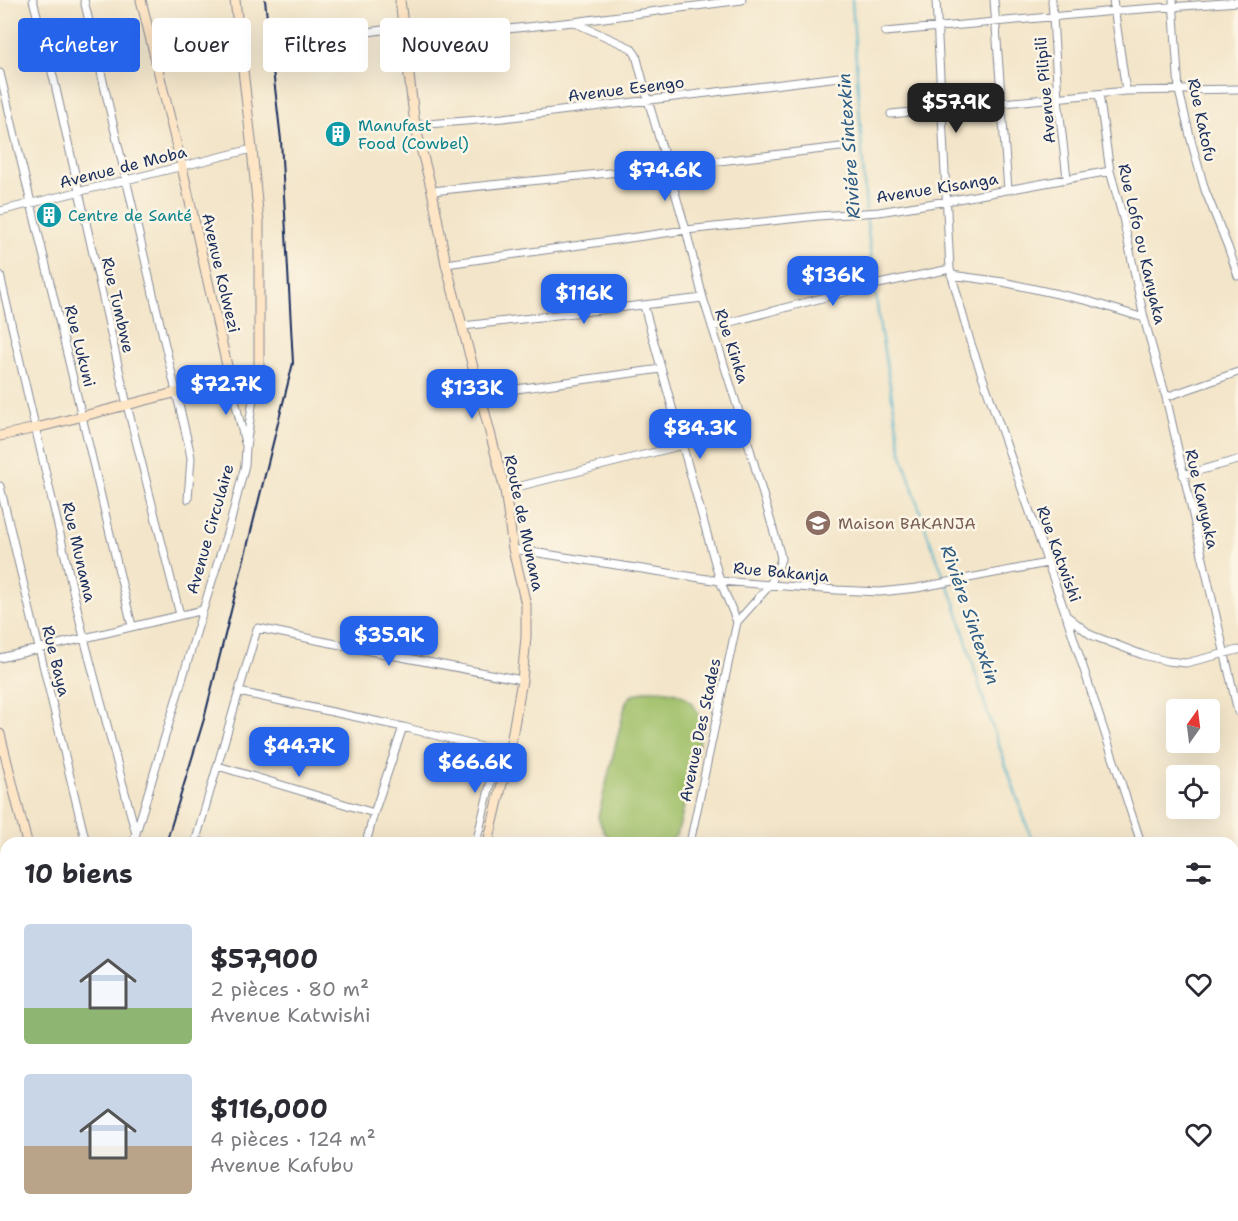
<!DOCTYPE html>
<html lang="fr">
<head>
<meta charset="utf-8">
<style>
  :root { --surface:#fff; --page:#f7f7f7; --text:#2b2b33; --muted:#7c7c81; --accent:#2563eb }
  body { margin:0; font-family:"Shantell Sans",sans-serif; background:var(--page); color:var(--text); height:100vh; display:flex; flex-direction:column; font-size:22px; white-space:nowrap }
  * { box-sizing:border-box; margin:0 }
  p { font-size:20px; color:var(--muted) }
  .icon { flex:none; width:33px; height:33px; fill:none; stroke:currentColor; stroke-width:2; stroke-linecap:round; stroke-linejoin:round }
  .map { position:relative; flex:1; overflow:hidden }
  .side { position:absolute; left:0px; top:837px; width:1239px; height:384px; display:flex; flex-direction:column; background:var(--surface); border-radius:18px 18px 0 0; box-shadow:0 6px 24px #0002 }
  .side>* { flex:none }
  .hud { position:absolute; left:18px; top:18px; width:600px; height:54px; display:flex; gap:12px }
  .needle { width:39px; rotate:14deg }
  .controls { position:absolute; left:1166px; top:699px; display:grid; gap:12px }
  .controls a { display:grid; place-items:center; width:54px; height:54px; border-radius:6px; background:var(--surface); box-shadow:0 6px 24px #0002; font-size:30px }
  .price { position:absolute; translate:-50% -51px; padding:0 14px; border-radius:12px; background:var(--accent); color:#fff; font-size:20px; line-height:39px; filter:drop-shadow(0 2px 3px #0008) }
  .price::after { content:''; position:absolute; left:50%; top:36px; width:18px; height:14px; margin-left:-9px; background:inherit; clip-path:polygon(0 0,100% 0,50% 100%) }
  .price.active { background:#222; color:#fff }
  ul { padding:0; list-style:none }
  li { display:flex; align-items:center; gap:18px; height:150px; padding:0 24px }
  li span { display:grid; place-items:center; flex:none; width:168px; height:120px; border-radius:6px; color:#555 }
  li>.icon { margin-inline-start:auto }
  span .icon { width:72px; height:72px; fill:#fffc; stroke-width:1 }
  li b { font-size:26px }
  h2 { display:flex; justify-content:space-between; align-items:center; height:72px; padding:0 24px; font-size:26px }
  .tag { padding:0 21px; border-radius:6px; background:var(--surface); box-shadow:0 6px 24px #0002; font-size:21px; line-height:54px }
  .tag.active { background:var(--accent); color:#fff }
  .map>svg:first-child { display:block }
</style>
</head>
<body>
<div class="map">
<svg width="1238" height="1221" viewBox="0 0 1238 1221">
  <rect width="100%" height="100%" fill="#fcf5e5"/>
  <filter id="ink" filterUnits="userSpaceOnUse"><feTurbulence type="fractalNoise" baseFrequency=".0167" numOctaves="2"/><feDisplacementMap in="SourceGraphic" scale="12" xChannelSelector="R" yChannelSelector="G"/><feConvolveMatrix kernelMatrix="1 2 1 2 8 2 1 2 1" color-interpolation-filters="sRGB"/></filter>
  <filter id="wash" filterUnits="userSpaceOnUse"><feTurbulence type="fractalNoise" baseFrequency=".008" numOctaves="4" result="noise"/><feDisplacementMap in="SourceGraphic" scale="24" xChannelSelector="R" yChannelSelector="G"/><feGaussianBlur stdDeviation="1.35" result="paint"/><feColorMatrix in="noise" values="0 0 0 0 0 0 0 0 0 0 0 0 0 0 0 0 0 1.4 0 .05"/><feComposite in="paint" operator="in"/></filter>
  <g filter="url(#wash)">
    <rect width="100%" height="100%" fill="#f3e5c9"/>
    <path fill="#9fbf67" stroke="#5d7762" stroke-width="1.5" d="M648,690C678,689 693,695 703,725L680,824L676,835L669,843H614L604,832L598,817L626,702L631,696Z
      M912,1215H1119L1129,1221H905Z"/>
    <path fill="#4cb1cb" stroke="#347094" stroke-width="1.5" d="M664,1215H786L787,1221H667Z
      M795,1215H855L856,1221H796Z"/>
    <g fill="none" stroke-linecap="round" stroke-linejoin="round">
      <path stroke="#4cb1cb" stroke-width="2" d="M852,0L866,210
        M866,215L880,328L902,455L928,536L955,603L987,711L1033,843
        M1197,1221L1199,1215"/>
    </g>
  </g>
  <g filter="url(#ink)">
    <g fill="none" stroke-linecap="round" stroke-linejoin="round">
      <g stroke="#878a94" stroke-width="9">
        <path id="street" d="M33,0L54,80L127,405L180,615
          M84,0L189,447L191,458L188,499
          M936,0L950,269L970,341L1066,615L1141,843
          M994,0L1008,190
          M1052,0L1058,99L1067,178
          M1113,0L1126,91
          M1173,0L1179,91L1192,144L1205,190L1228,247L1238,276
          M573,22L631,48L636,55L648,100L686,230L703,298L740,415L780,553L781,559L779,565L770,585L737,622L690,843
          M885,32L1115,11L1238,2
          M405,40L573,22L742,0
          M292,43L403,27
          M0,73L132,626
          M1099,94L1110,171L1123,218L1144,318L1166,397L1238,712
          M891,114L1126,91L1238,89
          M415,125L503,118L839,77
          M432,191L668,167L849,146
          M0,211L252,149
          M446,264L686,230L818,216L879,212L947,201L1110,171
          M0,275L84,638L136,834
          M951,275L1003,282L1085,300L1144,318
          M644,306L720,581L737,622
          M463,326L703,298
          M712,327L864,287L950,269
          M230,379L245,443
          M480,394L661,369
          M1166,397L1238,372
          M1183,475L1238,460
          M0,486L86,843
          M505,490L683,445
          M513,549L720,581L837,590L880,592L917,588L1047,563
          M1067,616L1091,635L1143,655L1167,661L1186,663L1238,650
          M0,658L203,610
          M239,692L403,727L509,754
          M218,766L374,813
          M196,840L205,843
          M133,843L203,610L231,520L245,465L246,447L257,371
          M195,843L257,629L258,628L375,652L522,680
          M366,843L374,813L403,727
          M476,843L498,752
          M0,883L6,882
          M0,983L6,1008
          M0,1107L6,1105
          M1233,1151L1238,1183
          M51,1215V1221
          M113,1215L114,1221
          M13,1221L19,1215
          M172,1221L174,1215"/>
      </g>
      <g stroke="#878a94" stroke-width="11">
        <path id="secondary" d="M141,0L182,167L230,379
          M400,0L415,125L432,191L446,264L505,490L513,549L526,605V637L522,680L509,754L488,843
          M0,436L36,428L249,374L257,371L259,369V223L252,149L235,0
          M0,734L27,843
          M1233,1062L1238,1064
          M254,1221L256,1215"/>
      </g>
      <use href="#street" stroke="#fff" stroke-width="7"/>
      <use href="#secondary" stroke="#fde5c5" stroke-width="9"/>
      <path stroke="#1b2f5e" stroke-width="2" d="M166,843L204,719L293,363L281,140L265,0
        M86,1215L87,1221"/>
    </g>
  </g>
  <defs>
    <g id="building-disc" transform="scale(1.35)"><circle r="9.5" fill="#0f9aa8" stroke="#fcf5e5"/><path d="M-4-6H4V6H1V3H-1V6H-4ZM-2.5-4.3h1.7v1.8h-1.7ZM.8-4.3h1.7v1.8H.8ZM-2.5-1h1.7V.8h-1.7ZM.8-1h1.7V.8H.8Z" fill="#fff"/></g>
    <g id="school-disc" transform="scale(1.35)"><circle r="9.5" fill="#8d6e63" stroke="#fcf5e5"/><path d="M0-5L7-2L0 1L-7-2ZM-4 1L0 2.5L4 1V4Q0 6-4 4Z" fill="#fff"/></g>
  </defs>
  <g fill-rule="evenodd">
    <use href="#building-disc" x="338" y="134"/>
    <use href="#building-disc" x="49" y="215"/>
    <use href="#school-disc" x="818" y="523"/>
  </g>
  <g text-anchor="middle" dominant-baseline="central" stroke-width="5" stroke-linejoin="round" paint-order="stroke">
    <g font-size="16" fill="#1b2f5e" stroke="#fcf5e5">
      <text transform="translate(626 89) rotate(-7)">Avenue Esengo</text>
      <text transform="translate(1045 90) rotate(-95)">Avenue Pilipili</text>
      <text transform="translate(1202 120) rotate(78)">Rue Katofu</text>
      <text transform="translate(123 167) rotate(-14)">Avenue de Moba</text>
      <text transform="translate(937 188) rotate(-9)">Avenue Kisanga</text>
      <text transform="translate(1142 244) rotate(77)">Rue Lofo ou Kanyaka</text>
      <text transform="translate(221 273) rotate(77)">Avenue Kolwezi</text>
      <text transform="translate(118 305) rotate(77)">Rue Tumbwe</text>
      <text transform="translate(80 346) rotate(76)">Rue Lukuni</text>
      <text transform="translate(732 346) rotate(72)">Rue Kinka</text>
      <text transform="translate(1202 499) rotate(77)">Rue Kanyaka</text>
      <text transform="translate(524 523) rotate(78)">Route de Munana</text>
      <text transform="translate(210 529) rotate(-74)">Avenue Circulaire</text>
      <text transform="translate(79 552) rotate(77)">Rue Munama</text>
      <text transform="translate(1059 554) rotate(70)">Rue Katwishi</text>
      <text transform="translate(781 572) rotate(5)">Rue Bakanja</text>
      <text transform="translate(56 661) rotate(76)">Rue Baya</text>
      <text transform="translate(700 730) rotate(-78)">Avenue Des Stades</text>
    </g>
    <g font-size="16" fill="#0d838f" stroke="#fcf5e5" text-anchor="start">
      <text x="358" y="125">Manufast<tspan x="358" dy="18">Food (Cowbel)</tspan></text>
      <text x="68" y="215">Centre de Santé</text>
    </g>
    <g font-size="16" fill="#785e54" stroke="#fcf5e5" text-anchor="start">
      <text x="838" y="523">Maison BAKANJA</text>
    </g>
    <g font-size="18" font-style="italic" fill="#2c5c84" stroke="#fcf5e5">
      <text transform="translate(849 146) rotate(-94)">Riviére Sintexkin</text>
      <text transform="translate(970 615) rotate(71)">Riviére Sintexkin</text>
    </g>
  </g>
</svg>
<div class="controls">
<a><svg class="needle" viewBox="-14 -14 28 28"><path d="M0-13l5 13h-10z" fill="#e53935"/><path d="M0 13l5-13h-10z" fill="#7c7c81"/></svg></a>
<a><svg class="icon" aria-label="locate" viewBox="0 0 24 24"><circle cx="12" cy="12" r="6"/><path d="M12 2v4M12 18v4M2 12h4M18 12h4"/></svg></a>
</div>
<b class="price active" style="left:956px;top:134px">$57.9K</b>
<b class="price" style="left:665px;top:202px">$74.6K</b>
<b class="price" style="left:833px;top:307px">$136K</b>
<b class="price" style="left:584px;top:325px">$116K</b>
<b class="price" style="left:226px;top:416px">$72.7K</b>
<b class="price" style="left:472px;top:420px">$133K</b>
<b class="price" style="left:700px;top:460px">$84.3K</b>
<b class="price" style="left:389px;top:667px">$35.9K</b>
<b class="price" style="left:299px;top:778px">$44.7K</b>
<b class="price" style="left:475px;top:794px">$66.6K</b>
<div class="hud">
<a class="tag active">Acheter</a>
<a class="tag">Louer</a>
<a class="tag">Filtres</a>
<a class="tag">Nouveau</a>
</div>
<section class="side">
<h2>10 biens<svg class="icon" aria-label="filters" viewBox="0 0 24 24"><path d="M4 7h16M4 17h16"/><circle cx="9" cy="7" r="2"/><circle cx="15" cy="17" r="2"/></svg></h2>
<ul>
<li><span style="background:linear-gradient(#c9d6e8 70%,#8fb573 0)"><svg class="icon" aria-label="home" viewBox="0 0 24 24"><path d="M3 11l9-7 9 7M6 9v11h12V9"/></svg></span><div><b>$57,900</b><p>2 pièces · 80 m²</p><p>Avenue Katwishi</p></div><svg class="icon" aria-label="heart" viewBox="0 0 24 24"><path d="M12 20l-8-8c-3-5 5-10 8-4 3-6 11-1 8 4z"/></svg></li>
<li><span style="background:linear-gradient(#c9d6e8 60%,#b9a48a 0)"><svg class="icon" aria-label="home" viewBox="0 0 24 24"><path d="M3 11l9-7 9 7M6 9v11h12V9"/></svg></span><div><b>$116,000</b><p>4 pièces · 124 m²</p><p>Avenue Kafubu</p></div><svg class="icon" aria-label="heart" viewBox="0 0 24 24"><path d="M12 20l-8-8c-3-5 5-10 8-4 3-6 11-1 8 4z"/></svg></li>
</ul>
</section>
</div>
</body>
</html>
